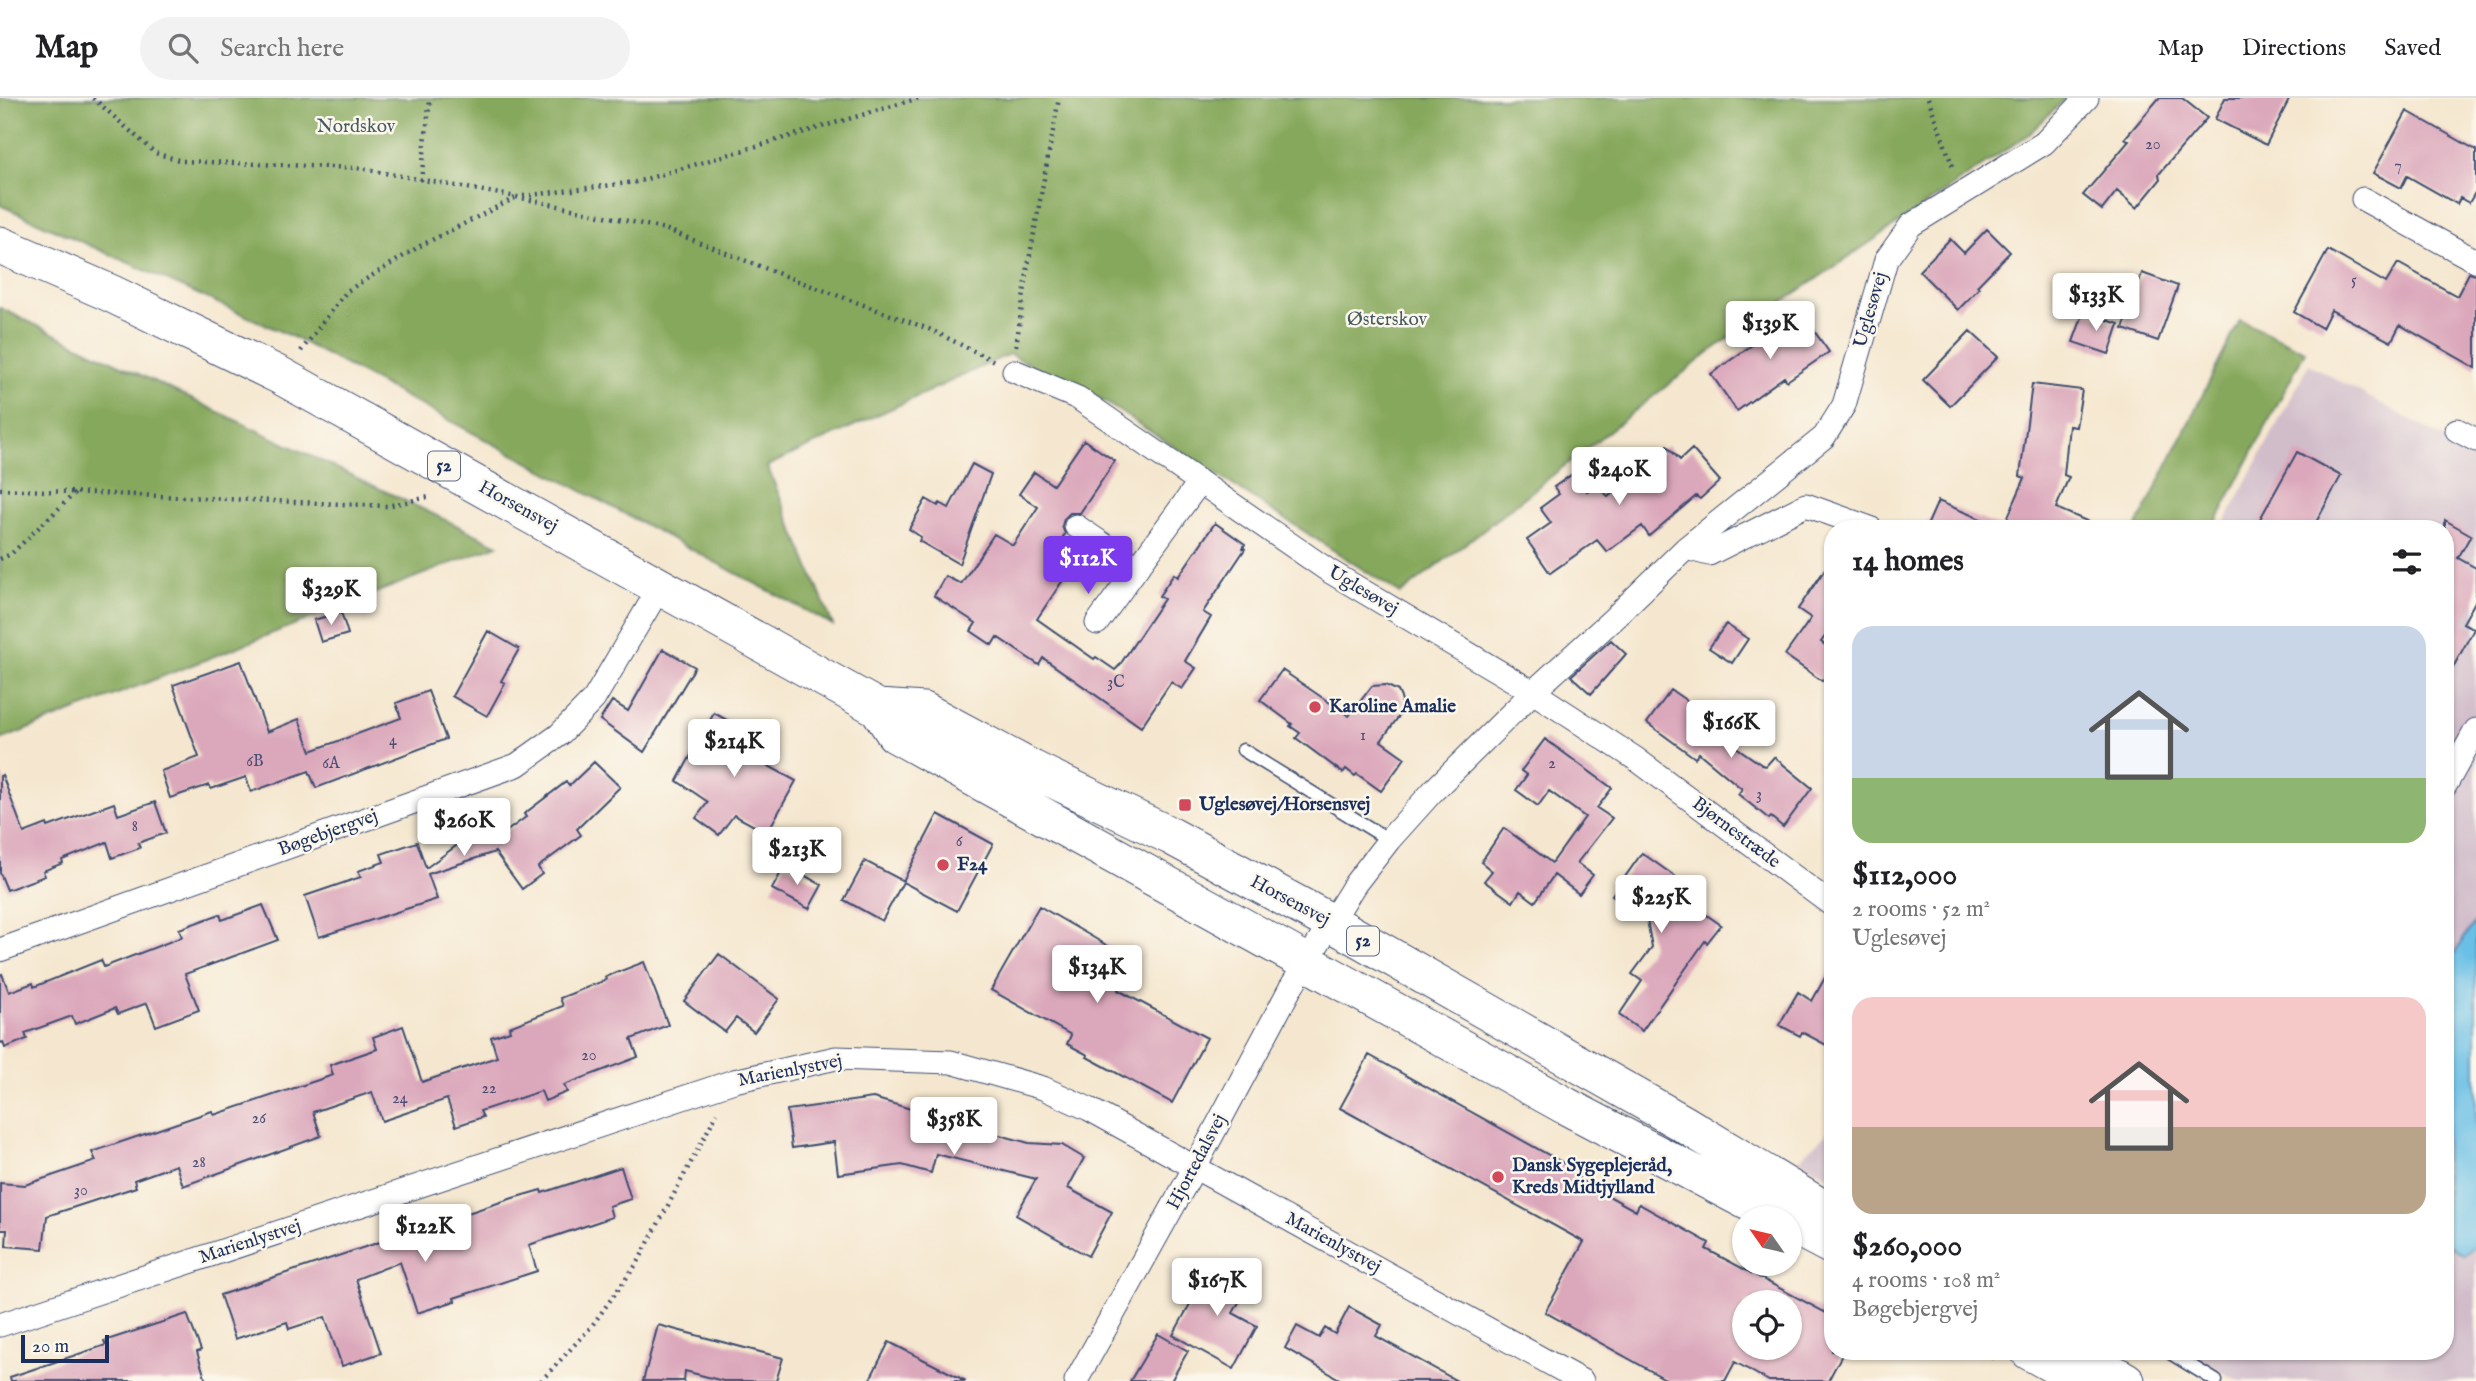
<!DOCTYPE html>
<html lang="en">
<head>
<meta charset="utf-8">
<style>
  :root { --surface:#fff; --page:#f2f2f2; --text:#202124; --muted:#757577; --line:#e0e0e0; --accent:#7c3aed }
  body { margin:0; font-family:"IM FELL English",serif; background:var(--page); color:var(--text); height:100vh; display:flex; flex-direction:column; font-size:26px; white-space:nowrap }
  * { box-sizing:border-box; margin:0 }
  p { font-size:23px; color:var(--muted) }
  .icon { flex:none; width:38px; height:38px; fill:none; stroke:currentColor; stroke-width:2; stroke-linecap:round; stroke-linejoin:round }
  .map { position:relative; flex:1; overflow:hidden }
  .sheet { position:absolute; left:1824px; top:422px; width:630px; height:840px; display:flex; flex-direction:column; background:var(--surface); border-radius:28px; box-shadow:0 2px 5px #0004 }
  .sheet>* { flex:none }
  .needle { width:46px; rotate:304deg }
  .buttons { position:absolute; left:1732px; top:1108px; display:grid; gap:14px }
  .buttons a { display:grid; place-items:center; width:70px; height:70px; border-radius:50%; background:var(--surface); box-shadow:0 2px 5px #0004; font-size:35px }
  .scale { position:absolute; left:21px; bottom:18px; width:88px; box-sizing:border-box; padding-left:7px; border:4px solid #1b2f5e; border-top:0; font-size:19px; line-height:24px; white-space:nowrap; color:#1b2f5e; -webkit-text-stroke:5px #fbf7ec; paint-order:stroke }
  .price { position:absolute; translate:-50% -60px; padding:0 16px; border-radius:7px; background:#fff; color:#222; font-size:23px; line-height:46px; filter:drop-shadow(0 2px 4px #0008) }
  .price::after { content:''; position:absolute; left:50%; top:42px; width:21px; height:16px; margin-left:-10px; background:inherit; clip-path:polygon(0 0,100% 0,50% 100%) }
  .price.current { background:var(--accent); color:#fff }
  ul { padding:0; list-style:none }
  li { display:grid; align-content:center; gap:14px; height:371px; padding:0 28px }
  li span { display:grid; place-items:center; height:217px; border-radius:21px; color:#555 }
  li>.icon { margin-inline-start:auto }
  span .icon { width:126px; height:126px; fill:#fffc; stroke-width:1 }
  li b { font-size:30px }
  h2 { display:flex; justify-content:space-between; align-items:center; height:84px; padding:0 28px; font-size:30px }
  header { display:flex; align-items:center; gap:42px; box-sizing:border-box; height:98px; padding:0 35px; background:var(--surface); border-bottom:2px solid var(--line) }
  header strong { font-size:33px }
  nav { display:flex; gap:38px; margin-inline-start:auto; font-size:24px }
  .search { width:490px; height:63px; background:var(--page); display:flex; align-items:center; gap:18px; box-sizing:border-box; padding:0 24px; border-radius:38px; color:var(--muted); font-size:26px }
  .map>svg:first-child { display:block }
</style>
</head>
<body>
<header>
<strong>Map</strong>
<div class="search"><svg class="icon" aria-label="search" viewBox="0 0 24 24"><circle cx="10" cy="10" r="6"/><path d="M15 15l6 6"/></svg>Search here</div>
<nav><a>Map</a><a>Directions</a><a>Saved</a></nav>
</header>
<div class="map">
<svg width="2476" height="1283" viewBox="0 0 2476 1283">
  <rect width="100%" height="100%" fill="#fbf7ec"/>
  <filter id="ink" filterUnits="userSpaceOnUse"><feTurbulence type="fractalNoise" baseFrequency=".0143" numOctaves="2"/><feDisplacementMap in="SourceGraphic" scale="14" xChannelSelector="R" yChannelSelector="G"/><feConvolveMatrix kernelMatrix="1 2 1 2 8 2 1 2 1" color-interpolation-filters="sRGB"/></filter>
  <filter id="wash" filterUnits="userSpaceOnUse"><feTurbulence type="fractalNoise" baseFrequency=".00686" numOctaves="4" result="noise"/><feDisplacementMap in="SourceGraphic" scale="28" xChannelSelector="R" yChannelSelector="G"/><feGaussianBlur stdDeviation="1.57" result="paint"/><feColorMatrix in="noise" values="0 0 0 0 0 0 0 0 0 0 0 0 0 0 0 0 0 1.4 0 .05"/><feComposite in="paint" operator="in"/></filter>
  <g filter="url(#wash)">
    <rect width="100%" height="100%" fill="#f5e7cf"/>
    <path fill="#d1bdca" d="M2309,266L2476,358V1283H2240L2180,1253H2445V430H2222Z
      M1832,1030V1080L1798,1062Z"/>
    <path fill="#86a85c" stroke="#506c5d" stroke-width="2" d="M0,0H2066L2029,36L1715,250L1401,496L1094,297L1009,256L767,368L833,527L295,240L0,107Z
      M0,210L456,427L498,447L0,642Z
      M2240,222L2305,253L2213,430H2136Z"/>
    <path fill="#69bfe6" stroke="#4277a2" stroke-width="2" d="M2476,822V1147L2464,1157L2445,1144V874L2455,854Z"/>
    <g id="blocks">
      <path fill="#dba8bb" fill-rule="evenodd" d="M2159,0H2182L2207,20L2159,76L2160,82L2137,110L2117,93L2102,112L2083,97L2129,43L2125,40Z
        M2225,0H2290L2266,47L2215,21Z
        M2407,13L2476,52V93L2469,105L2460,100L2457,106L2407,78L2401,90L2373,75Z
        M1987,131L2010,154L1977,188L1979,190L1958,212L1919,173L1950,141L1964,155Z
        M2328,152L2386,185L2398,165L2457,198L2469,175L2476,177V270L2400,227L2391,244L2331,212L2322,230L2294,214Z
        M2142,175L2178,188L2158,243L2123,231Z
        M1800,213L1829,254L1787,283L1784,279L1737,313L1711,276Z
        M2084,214L2119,226L2109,256L2073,244Z
        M1970,233L1998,259L1950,308L1923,282Z
        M2032,286L2082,292L2076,329L2069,328L2064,377L2069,379L2056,410L2103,430H2003L2025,380L2020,378Z
        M1084,342L1115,363L1080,415H1070L1064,421L1062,428L1065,436L1053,454L1073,467L1037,521L1094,561L1096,559L1115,572L1119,568L1164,501L1159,498L1174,476L1178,479L1215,425L1245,446L1243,450L1245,451L1203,514L1211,519L1185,563L1196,570L1182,591L1171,584L1141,629L1043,560L1039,567L997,539L992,547L971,533L976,525L934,498L945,478L961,486L994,436L1013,447L1038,409L1019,396L1034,374L1053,387Z
        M1667,348L1680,362L1692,351L1720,383L1700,401L1696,398L1649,438L1642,428L1607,454L1597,442L1550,475L1527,442L1551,425L1540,410L1559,396L1554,389L1574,375L1587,393L1598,385L1608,399Z
        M2297,354L2341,378L2313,430H2255Z
        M972,366L991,376L959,466L919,443L921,439L909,431L926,401L938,408L940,405L949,410Z
        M1938,403L2002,430H1926Z
        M2445,422L2471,437L2458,460L2476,470V502L2463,525L2474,531L2445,584Z
        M1832,461V535L1829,533L1821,544L1832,552V569L1822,583L1785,557L1811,520L1798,511Z
        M341,514L348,536L321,544L314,522Z
        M1726,526L1748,541L1732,565L1709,550Z
        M488,533L519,551L501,583L505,585L487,618L452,598Z
        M1611,542L1626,556L1591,596L1571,578Z
        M663,551L695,569L644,654L600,622L612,603L628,613Z
        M241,563L267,634L299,621L311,653L401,620L396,605L428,593L446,641L316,690L309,673L251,694L246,679L211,691L209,687L170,700L161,673L199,659L173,587Z
        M1282,572L1349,618L1372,588L1386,587L1398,593L1402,602L1399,618L1381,643L1405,660L1381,693L1357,676L1355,678L1346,671L1343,675L1296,640L1300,635L1290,628L1292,626L1260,602Z
        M1671,592L1715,622L1709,630L1762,667L1766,668L1774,659L1812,690L1783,729L1771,719L1769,721L1738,696L1742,691L1699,655L1695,660L1647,625Z
        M714,615L756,638L747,656L796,683L767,735L734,717L719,737L696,720L708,704L677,683Z
        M1545,641L1612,690L1597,710L1612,720L1577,765L1593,777L1579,796L1554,777L1535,804L1520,793L1513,804L1484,783L1492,773L1481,764L1504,730L1552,765L1585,719L1549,693L1538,708L1516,692L1527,677L1521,673Z
        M594,664L620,689L577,731L581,737L538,769L542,776L522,791L495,754L428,776L437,801L319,839L305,798L361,779L358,773L384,764L381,756L417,744L426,770L482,729L492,744L526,719L524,716L566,684L569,688Z
        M2,677L24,735L47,726L48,729L114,705L118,717L155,704L166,735L138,745L140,750L112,760L107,744L62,762L63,765L43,773L45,778L7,792L0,775V678Z
        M938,716L993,746L957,813L903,784L882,823L844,802L865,763L903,783Z
        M1642,755L1683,784L1675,795L1721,827L1707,845L1705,843L1642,933L1619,917L1642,883L1632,876L1652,849L1647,822L1612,797Z
        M785,767L822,787L809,811L772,791Z
        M263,807L278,842L185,876L199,912L156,928L147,905L118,916L115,910L75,926L72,918L25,935L27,941L5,950L3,944L0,945V877L2,876L9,894L33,885L34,889L101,862L104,869L182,839L179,831L220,816L222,822Z
        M1039,808L1134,863L1118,892L1207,940L1172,1005L1087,959L1088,957L1067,946L1071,937L991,892Z
        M719,856L779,901L754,934L736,920L725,934L684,903Z
        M644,864L668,927L631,941L638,959L564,987L567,994L545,1003L541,993L480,1013L483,1019L456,1028L447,1001L382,1023L372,994L313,1014L321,1038L183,1088L176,1067L134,1082L136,1089L47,1118L43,1151L6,1148L7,1132H0V1085L25,1087L96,1063L92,1054L212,1013L214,1017L333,977L330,967L377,951L373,939L403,928L422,984L497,959L491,939L510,933L509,929L563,908L560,900L606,882L605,879Z
        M1832,867V950L1802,934L1800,938L1779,927L1798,894L1812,903Z
        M1369,957L1581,1075L1578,1081L1636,1113L1639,1106L1709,1145L1706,1151L1832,1218V1253H1844L1828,1283H1769L1735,1264L1725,1283H1669L1545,1214L1584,1144L1340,1010ZM1745,1204H1790V1250H1745Z
        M873,1000L911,1011L913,1004L953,1016L952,1021L990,1031L989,1034L1029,1045L1062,1047L1084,1060L1068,1090L1112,1114L1088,1158L1016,1117L1036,1081L936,1056L931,1075L902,1067L838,1076L834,1044L792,1050L787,1012Z
        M621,1069L631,1101L609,1108L612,1119L529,1147L537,1173L454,1200L455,1203L417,1215L400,1164L356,1181L381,1255L342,1268L325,1219L289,1231L287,1224L235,1241L220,1197L513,1100L541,1092L542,1095Z
        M1212,1166L1249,1186L1233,1215L1257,1228L1234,1271L1173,1237Z
        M1349,1209L1382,1227L1376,1238L1457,1283H1343L1285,1250L1297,1228L1319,1240L1325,1230L1335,1236Z
        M187,1216L201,1252L197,1254L206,1283H11L10,1279L106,1247L104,1243Z
        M658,1227L783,1260L776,1283H723L685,1273L684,1283H643Z
        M1158,1236L1188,1253L1171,1283H1130Z
        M889,1244L966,1283H869Z"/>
    </g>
  </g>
  <g filter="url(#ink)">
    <use href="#blocks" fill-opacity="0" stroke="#3c4b6f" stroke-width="2"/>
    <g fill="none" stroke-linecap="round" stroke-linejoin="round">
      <g stroke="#3c4b6f" stroke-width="15">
        <path id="lane" d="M1243,652L1389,742
          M2167,1253L2216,1283"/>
      </g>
      <g stroke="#3c4b6f" stroke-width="25">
        <path id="street" d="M2363,101L2476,163
          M1014,273L1078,300L1329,473L1533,594L1636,661L1832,807
          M2457,332L2476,342
          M1076,428L1137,469
          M1686,450L1709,456L1806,407L1870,430
          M1097,525L1199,385
          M2445,688L2476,632
          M0,852L517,667L559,637L594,601L660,489
          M0,1227L734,983L836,960L951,964L1043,990L1089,1011L1582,1283
          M1076,1283L1195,1069L1291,889L1355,786L1389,742L1433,693L1533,594L1613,521L1686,450L1824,339L1844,307L1886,162L1911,127L2044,45L2087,0"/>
      </g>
      <g stroke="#3c4b6f" stroke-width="39">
        <path id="primary" d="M0,147L110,195L281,278L878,610L924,613L1032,671L1171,738L1330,824L1684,1026L1832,1116
          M878,610L895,636L1566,1008L1779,1120
          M1790,1126L1832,1148
          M2029,1253L2083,1283
          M2074,1253L2126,1283"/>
      </g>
      <path stroke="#3c4b6f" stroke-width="4.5" stroke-dasharray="2 5" stroke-linecap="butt" d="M93,0L155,55L182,63L357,70L517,99L665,131L790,180L929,231L994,263
        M1928,0L1954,72
        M421,83L430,0
        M523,98L636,84L919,0
        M1016,248L1029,162L1059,0
        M301,253L347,193L420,148L515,100
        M0,391L387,408L429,399
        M0,461L11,456L75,395
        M1980,1253L1998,1263
        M541,1283L591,1229L638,1164L717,1015"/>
      <use href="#lane" stroke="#fff" stroke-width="12"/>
      <use href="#street" stroke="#fff" stroke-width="23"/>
      <use href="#primary" stroke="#fff" stroke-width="37"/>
    </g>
  </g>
  <g fill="#d1495b" stroke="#fbf7ec" stroke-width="2.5">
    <circle cx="1315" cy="609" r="7"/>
    <rect x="1178" y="700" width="14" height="14" rx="3.5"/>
    <circle cx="943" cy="767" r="7"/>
    <circle cx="1498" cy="1079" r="7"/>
  </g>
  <g text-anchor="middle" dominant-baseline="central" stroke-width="5" stroke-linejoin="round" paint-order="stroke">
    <g font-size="16" fill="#4b4d75">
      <text x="2153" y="47">20</text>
      <text x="2398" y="68">7</text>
      <text x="2354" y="183">5</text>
      <text x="1116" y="585">3C</text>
      <text x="1363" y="638">1</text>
      <text x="393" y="643">4</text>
      <text x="255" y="664">6B</text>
      <text x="331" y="666">6A</text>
      <text x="1552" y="666">2</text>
      <text x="1759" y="697">3</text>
      <text x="135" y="729">8</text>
      <text x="959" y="744">6</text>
      <text x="589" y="958">20</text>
      <text x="489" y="991">22</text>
      <text x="400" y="1001">24</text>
      <text x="259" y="1021">26</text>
      <text x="199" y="1065">28</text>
      <text x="81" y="1093">30</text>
    </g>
    <g fill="#fbf7ec" stroke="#5e6b89" stroke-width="2">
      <rect x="428" y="353.5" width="32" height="29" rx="5"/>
      <rect x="1347" y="828.5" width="32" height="29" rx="5"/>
    </g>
    <g font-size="18" font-weight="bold" fill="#1b2f5e">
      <text x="444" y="368">52</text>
      <text x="1363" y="843">52</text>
    </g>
    <g font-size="19" fill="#455b61" stroke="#fbf7ec">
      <text x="356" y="29">Nordskov</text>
      <text x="1387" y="222">Østerskov</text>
    </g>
    <g font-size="19" fill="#1b2f5e" stroke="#fbf7ec">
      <text transform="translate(1871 212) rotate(-74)">Uglesøvej</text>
      <text transform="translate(518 409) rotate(29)">Horsensvej</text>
      <text transform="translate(1363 493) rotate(31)">Uglesøvej</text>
      <text transform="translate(328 735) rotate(-20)">Bøgebjergvej</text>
      <text transform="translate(1736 735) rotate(37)">Bjørnestræde</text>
      <text transform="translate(1290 803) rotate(28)">Horsensvej</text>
      <text transform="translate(790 973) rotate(-11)">Marienlystvej</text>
      <text transform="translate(1197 1064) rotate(-62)">Hjortedalsvej</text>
      <text transform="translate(250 1144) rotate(-18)">Marienlystvej</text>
      <text transform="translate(1333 1145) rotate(29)">Marienlystvej</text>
    </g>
    <g font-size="19" font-weight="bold" fill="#1b2f5e" stroke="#fbf7ec" text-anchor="start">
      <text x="1329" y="609">Karoline Amalie</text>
      <text x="1199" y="707">Uglesøvej/Horsensvej</text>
      <text x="957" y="767">F24</text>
      <text x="1512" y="1068">Dansk Sygeplejeråd,<tspan x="1512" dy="22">Kreds Midtjylland</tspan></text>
    </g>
  </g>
</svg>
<div class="buttons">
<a><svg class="needle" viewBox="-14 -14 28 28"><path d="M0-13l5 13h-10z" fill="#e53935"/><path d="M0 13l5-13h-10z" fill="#757577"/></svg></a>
<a><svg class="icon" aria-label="locate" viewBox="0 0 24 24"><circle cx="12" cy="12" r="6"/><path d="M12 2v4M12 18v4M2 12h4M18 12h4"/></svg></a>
</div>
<div class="scale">20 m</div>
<b class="price" style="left:2096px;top:235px">$133K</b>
<b class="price" style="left:1770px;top:263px">$139K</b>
<b class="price" style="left:1619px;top:409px">$240K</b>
<b class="price current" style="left:1088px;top:498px">$112K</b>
<b class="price" style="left:331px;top:529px">$329K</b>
<b class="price" style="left:1731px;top:662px">$166K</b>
<b class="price" style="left:734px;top:681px">$214K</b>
<b class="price" style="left:464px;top:760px">$260K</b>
<b class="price" style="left:797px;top:789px">$213K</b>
<b class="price" style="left:1661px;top:837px">$225K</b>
<b class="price" style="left:1097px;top:907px">$134K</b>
<b class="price" style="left:954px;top:1059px">$358K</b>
<b class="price" style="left:425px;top:1166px">$122K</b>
<b class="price" style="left:1217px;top:1220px">$167K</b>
<section class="sheet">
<h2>14 homes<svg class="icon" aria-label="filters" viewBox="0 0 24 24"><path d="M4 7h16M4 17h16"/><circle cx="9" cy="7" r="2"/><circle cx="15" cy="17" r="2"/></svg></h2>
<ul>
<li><span style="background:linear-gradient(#c9d6e8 70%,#8fb573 0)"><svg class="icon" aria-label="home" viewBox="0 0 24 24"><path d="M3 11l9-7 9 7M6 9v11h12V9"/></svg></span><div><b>$112,000</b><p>2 rooms · 52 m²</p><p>Uglesøvej</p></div></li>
<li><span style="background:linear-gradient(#f6c9c9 60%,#b9a48a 0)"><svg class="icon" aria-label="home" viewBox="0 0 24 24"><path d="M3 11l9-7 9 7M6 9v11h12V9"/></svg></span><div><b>$260,000</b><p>4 rooms · 108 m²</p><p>Bøgebjergvej</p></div></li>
</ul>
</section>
</div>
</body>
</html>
